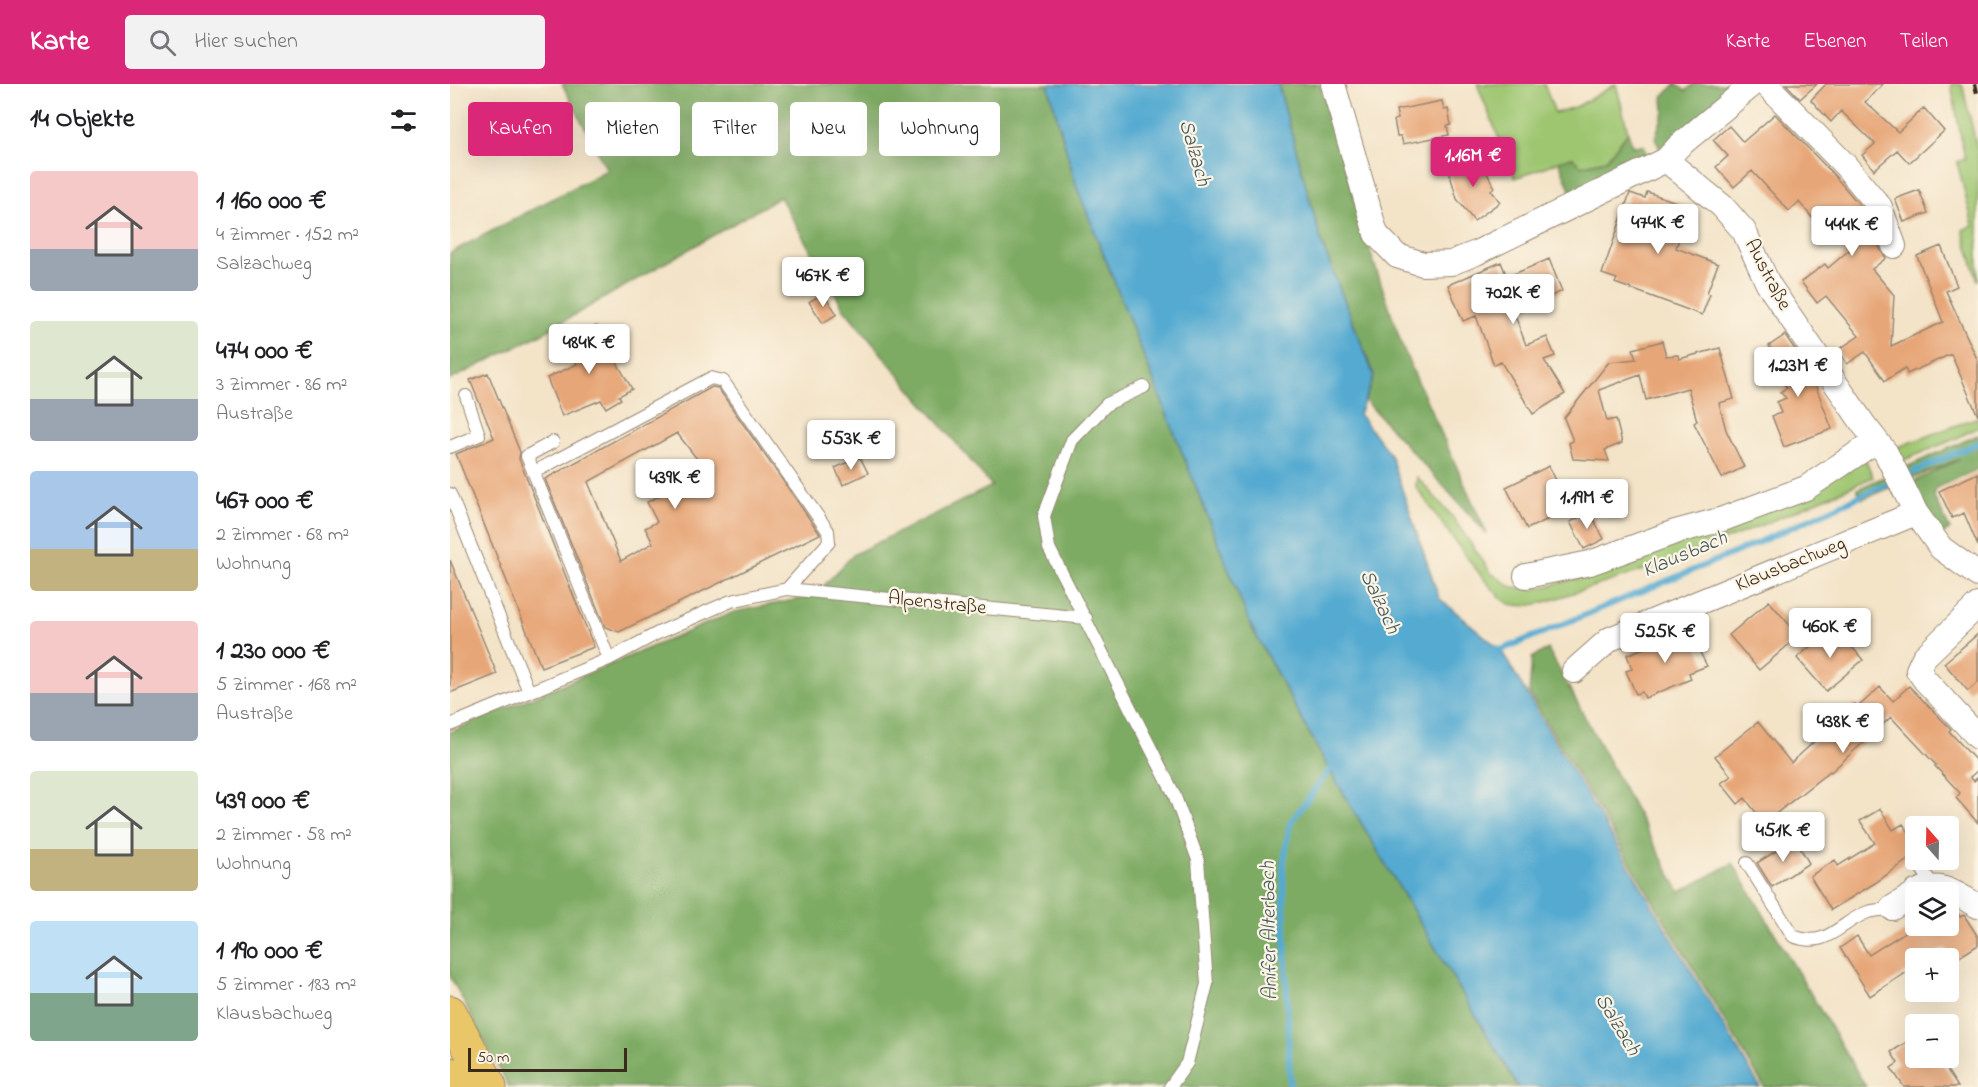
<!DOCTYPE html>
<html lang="de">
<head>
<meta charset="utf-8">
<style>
  :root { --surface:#fff; --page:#f2f2f2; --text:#202124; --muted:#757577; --accent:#db2777 }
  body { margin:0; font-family:"Indie Flower",sans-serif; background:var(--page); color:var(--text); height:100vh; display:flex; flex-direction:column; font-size:22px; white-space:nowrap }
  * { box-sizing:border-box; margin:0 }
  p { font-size:20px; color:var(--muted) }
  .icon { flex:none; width:33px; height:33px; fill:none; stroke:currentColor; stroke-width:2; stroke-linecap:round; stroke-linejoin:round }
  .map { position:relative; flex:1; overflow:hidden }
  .side { display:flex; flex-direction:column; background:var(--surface); width:450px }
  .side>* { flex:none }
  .hud { position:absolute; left:18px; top:18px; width:570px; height:54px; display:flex; gap:12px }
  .needle { width:39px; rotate:340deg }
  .controls { position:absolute; left:1455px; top:732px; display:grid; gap:12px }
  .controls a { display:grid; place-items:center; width:54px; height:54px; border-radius:6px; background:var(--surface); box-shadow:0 6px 24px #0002; font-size:30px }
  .scale { position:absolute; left:18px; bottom:15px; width:159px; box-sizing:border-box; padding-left:6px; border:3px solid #3b2a1e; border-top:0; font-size:16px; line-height:21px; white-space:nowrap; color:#3b2a1e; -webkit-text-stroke:4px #fcf5e5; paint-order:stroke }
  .price { position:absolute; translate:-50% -51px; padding:0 14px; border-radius:6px; background:#fff; color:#222; font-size:20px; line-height:39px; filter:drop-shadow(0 2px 3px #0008) }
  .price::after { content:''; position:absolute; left:50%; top:36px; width:18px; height:14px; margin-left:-9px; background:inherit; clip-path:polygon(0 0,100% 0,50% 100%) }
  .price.active { background:var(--accent); color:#fff }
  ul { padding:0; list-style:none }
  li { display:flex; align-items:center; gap:18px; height:150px; padding:0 30px }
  li span { display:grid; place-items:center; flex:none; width:168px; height:120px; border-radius:6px; color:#555 }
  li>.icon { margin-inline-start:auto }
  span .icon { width:72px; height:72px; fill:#fffc; stroke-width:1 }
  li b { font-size:26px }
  h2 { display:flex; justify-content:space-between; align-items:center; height:72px; padding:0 30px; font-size:26px }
  .chip { padding:0 21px; border-radius:6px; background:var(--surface); box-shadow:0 6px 24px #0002; font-size:21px; line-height:54px }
  .chip.active { background:var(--accent); color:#fff }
  header { display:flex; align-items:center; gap:36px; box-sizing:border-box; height:84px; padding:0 30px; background:var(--accent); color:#fff }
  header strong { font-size:28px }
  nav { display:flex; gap:33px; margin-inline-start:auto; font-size:21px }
  .search { width:420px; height:54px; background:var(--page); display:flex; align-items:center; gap:15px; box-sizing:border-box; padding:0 21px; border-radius:6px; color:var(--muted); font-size:22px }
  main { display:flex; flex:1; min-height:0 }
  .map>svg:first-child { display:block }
</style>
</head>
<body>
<header>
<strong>Karte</strong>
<div class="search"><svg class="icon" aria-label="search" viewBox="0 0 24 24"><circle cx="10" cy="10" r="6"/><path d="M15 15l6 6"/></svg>Hier suchen</div>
<nav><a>Karte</a><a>Ebenen</a><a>Teilen</a></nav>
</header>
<main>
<section class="side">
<h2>14 Objekte<svg class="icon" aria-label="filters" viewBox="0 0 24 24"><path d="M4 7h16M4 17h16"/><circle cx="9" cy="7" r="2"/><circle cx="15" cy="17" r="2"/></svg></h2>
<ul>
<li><span style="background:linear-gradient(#f6c9c9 65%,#9aa5b1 0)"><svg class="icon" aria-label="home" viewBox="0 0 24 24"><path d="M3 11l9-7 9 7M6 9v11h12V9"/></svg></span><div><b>1 160 000 €</b><p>4 Zimmer · 152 m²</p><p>Salzachweg</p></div></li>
<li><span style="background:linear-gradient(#dfe7d0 65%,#9aa5b1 0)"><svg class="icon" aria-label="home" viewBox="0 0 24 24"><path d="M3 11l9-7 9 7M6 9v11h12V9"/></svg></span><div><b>474 000 €</b><p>3 Zimmer · 86 m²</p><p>Austraße</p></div></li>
<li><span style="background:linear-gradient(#a9c7e8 65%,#c2b280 0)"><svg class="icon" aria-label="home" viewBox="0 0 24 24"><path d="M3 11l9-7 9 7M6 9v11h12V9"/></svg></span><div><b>467 000 €</b><p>2 Zimmer · 68 m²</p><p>Wohnung</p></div></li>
<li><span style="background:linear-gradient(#f6c9c9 60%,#9aa5b1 0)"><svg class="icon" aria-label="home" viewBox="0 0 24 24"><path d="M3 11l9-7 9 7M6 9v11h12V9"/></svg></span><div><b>1 230 000 €</b><p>5 Zimmer · 168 m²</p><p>Austraße</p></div></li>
<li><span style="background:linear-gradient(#dfe7d0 65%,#c2b280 0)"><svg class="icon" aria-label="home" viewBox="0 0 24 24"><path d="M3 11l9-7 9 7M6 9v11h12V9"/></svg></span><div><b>439 000 €</b><p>2 Zimmer · 58 m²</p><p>Wohnung</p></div></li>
<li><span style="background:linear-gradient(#bfe0f5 60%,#7fa58c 0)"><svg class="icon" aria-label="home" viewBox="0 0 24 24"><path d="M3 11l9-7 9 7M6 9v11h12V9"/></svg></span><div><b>1 190 000 €</b><p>5 Zimmer · 183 m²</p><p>Klausbachweg</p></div></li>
</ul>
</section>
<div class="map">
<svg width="1528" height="1003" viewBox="0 0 1528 1003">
  <rect width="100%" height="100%" fill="#fcf5e5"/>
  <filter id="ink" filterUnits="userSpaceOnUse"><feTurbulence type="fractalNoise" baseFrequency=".0167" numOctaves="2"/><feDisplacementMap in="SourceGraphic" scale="12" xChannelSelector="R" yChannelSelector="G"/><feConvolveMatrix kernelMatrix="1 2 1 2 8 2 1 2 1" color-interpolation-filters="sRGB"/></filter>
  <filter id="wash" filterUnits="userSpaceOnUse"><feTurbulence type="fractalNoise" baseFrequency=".008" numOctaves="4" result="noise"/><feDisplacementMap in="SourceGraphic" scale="24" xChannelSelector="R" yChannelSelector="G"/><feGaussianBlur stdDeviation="1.35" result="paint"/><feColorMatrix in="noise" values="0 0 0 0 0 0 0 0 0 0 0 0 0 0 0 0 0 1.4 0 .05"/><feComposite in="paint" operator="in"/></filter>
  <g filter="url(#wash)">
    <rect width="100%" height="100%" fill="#f3e3c7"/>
    <path fill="#9ec671" stroke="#6c7848" stroke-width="1.5" d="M1027,0H1094L1105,29L1128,22L1166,0L1178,48L1156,76L1130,82L1122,73L1065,94Z
      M1501,0H1512L1528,68V197L1513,146L1523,141L1507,78L1515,75Z
      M1528,333V343L1505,355L1449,378L1443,365Z
      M1415,375L1423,393C1326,436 1228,478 1126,508C1106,514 1081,526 1060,520C1042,514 981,423 966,403L967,393L1001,431L1041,489L1062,503L1085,505L1143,491Z"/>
    <path fill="#7eab63" stroke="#5c6a40" stroke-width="1.5" d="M112,0H598L626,101L801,542L879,685L1068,1003H59L0,892V648L284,528L364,512L404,470L542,402L394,225L330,113L93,249L0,296V169L157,86Z
      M828,0H870L922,173L954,267L1037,450L914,315L924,291L872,160Z
      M1226,0L1236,7L1243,0H1288L1210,64L1205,54L1214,28L1213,12Z
      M1178,48L1182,62L1194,61L1197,72L1121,109L1109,77L1122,73L1131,82L1156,76Z
      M1528,351V385L1486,404L1484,413L1500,445L1488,454L1459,400L1510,375L1412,415L1407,405Z
      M1098,565L1230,808L1283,779L1416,1003H1314L1079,609L1082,574Z"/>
    <path fill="#54aad1" stroke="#486a78" stroke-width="1.5" d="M598,0H828L872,160L924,292L909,330L940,370L989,514L1051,566L1310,1003H1068L879,685L801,542L626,101Z"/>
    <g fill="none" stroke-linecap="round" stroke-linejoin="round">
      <path stroke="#54aad1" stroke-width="6" d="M1455,392L1528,359
        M1044,565L1051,566L1296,464L1445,396
        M840,1003L833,783L840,739L884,680"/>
    </g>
    <g id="blocks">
      <path fill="#e7a677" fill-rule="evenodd" d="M1336,0H1367L1350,15Z
        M1376,0H1433L1415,18L1448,48L1474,24L1494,47L1459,79L1447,66L1424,86L1412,71L1425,60L1391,27L1381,38L1361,16Z
        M992,17L994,26L998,25L1001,41L997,42L999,51L953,60L951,52H947L944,36L948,35L946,26Z
        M1325,30L1384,91L1417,130L1412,137L1426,154L1431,167L1436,174L1422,185L1444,211L1441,262L1493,238L1467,172L1491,162L1507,202L1496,207L1528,277V332L1501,270L1457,290L1455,284L1435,297L1415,268L1397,280L1388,266L1409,252L1376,212L1367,219L1351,198L1375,180L1378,184L1404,162L1385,135L1372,145L1349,118L1339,127L1302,87L1284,103L1266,83L1278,72L1263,56L1279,42L1293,58Z
        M1030,75L1044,103L1041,106L1050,118L1024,137L1007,115L998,84Z
        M1469,106L1478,129L1454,138L1445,115Z
        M1197,108L1232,120L1230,125L1238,128L1226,164L1268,180L1257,209L1260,210L1252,231L1165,199L1167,195L1152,190L1180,109L1195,114Z
        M1099,175L1112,207L1064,229L1076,261L1097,253L1105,272L1094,276L1115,310L1083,330L1051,278L1044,281L1026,232L1013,237L998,201L1051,178L1057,193Z
        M373,209L387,230L373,239L359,218Z
        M146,242L182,305L169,312L171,315L156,324L151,316L112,332L97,294L127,280L115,259Z
        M1335,251L1360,287L1382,345L1334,363L1322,332L1331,329L1327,318L1336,314L1330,308L1337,304L1327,288L1334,283L1319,262Z
        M1212,257L1216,272L1228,271L1229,275L1270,264L1284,315L1269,319L1276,346L1294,383L1272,394L1244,339L1247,337L1238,304L1196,316L1190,291L1149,306L1157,337L1166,335L1172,359L1155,366L1159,377L1123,375L1119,359L1123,357L1114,334L1159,278L1186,275L1183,265Z
        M38,289L70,368L69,375L144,563L91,583L6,370L44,354L20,296Z
        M262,303L268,304L370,450L169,548L155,543L95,395ZM227,349L257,388L197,418L207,438L195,444L203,459L171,477L138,398Z
        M410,373L418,389L393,401L385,384Z
        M1099,382L1120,425L1077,445L1056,403Z
        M1528,389V462L1514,429L1502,434L1489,407Z
        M1140,428L1154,455L1134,465L1120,438Z
        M0,476L47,590L0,609Z
        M1319,517L1349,552L1309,586L1279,551Z
        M1384,542L1413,576L1376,607L1347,574Z
        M1238,545L1257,582L1239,589L1241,595L1195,614L1192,608L1186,610L1176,587L1182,585L1177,571Z
        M1528,550V598L1518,607L1494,579Z
        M1459,602L1501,645L1499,647L1528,679V686L1520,693L1524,697L1528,693V739L1506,714L1510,709L1485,682L1486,681L1441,633L1381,688L1380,687L1314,739L1295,714L1288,720L1271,699L1281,692L1265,672L1308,638L1341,679L1405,620L1408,623L1430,603L1443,617Z
        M1430,725L1443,746L1453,740L1466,758V770L1425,799L1381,826L1360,792L1385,776L1388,782L1425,759L1410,737Z
        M1345,755L1359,779L1322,803L1307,779Z
        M1498,822L1506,825L1510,833L1514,831L1528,853V861L1503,877L1495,864L1478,874H1466V882L1420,912L1390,864L1407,852L1419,871L1466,841L1470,842L1469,844L1473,842H1498Z
        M1466,952V974H1489L1508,1003H1454L1441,984L1448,979L1441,968Z"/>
    </g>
  </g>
  <g filter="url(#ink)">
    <use href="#blocks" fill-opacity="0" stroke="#978672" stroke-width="1.5"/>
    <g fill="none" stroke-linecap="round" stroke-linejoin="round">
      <g stroke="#978672" stroke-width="14">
        <path id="lane" d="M694,303L657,320L622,356L594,432L599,464L724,710L748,776L757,900L737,979L720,1003
          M103,358L77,372L159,575
          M0,363L29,351L16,312
          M0,410L79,608
          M337,505L636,534
          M0,641L159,575L208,549L281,517L337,505L379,458L378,447L273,297L261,294L84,388
          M1471,776L1470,782L1478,794L1481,802
          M1297,779L1343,852C1377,866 1390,838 1418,828C1425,826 1435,826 1442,824"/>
      </g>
      <g stroke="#978672" stroke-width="26">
        <path id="street" d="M883,0L926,150L947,172L973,180L1001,179L1026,169L1216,76L1229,62L1303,0
          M1316,0L1395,81L1430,123L1444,162
          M1216,76L1272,122L1294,147L1318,200L1414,341L1436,369L1466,429L1491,464L1528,491
          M1076,492L1140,479L1225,448L1273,435L1356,404L1426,357
          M1528,521L1474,573L1468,586L1475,596L1528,653
          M1124,587L1160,555L1466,429
          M1466,808C1491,796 1506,810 1528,822
          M1442,824L1466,809"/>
      </g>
      <g stroke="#978672" stroke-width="35">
        <path id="primary" d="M0,928L40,1003
          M0,990L7,1003"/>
      </g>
      <use href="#lane" stroke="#fff" stroke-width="12"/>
      <use href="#street" stroke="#fff" stroke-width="24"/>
      <use href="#primary" stroke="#e9c769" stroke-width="33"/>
      <path stroke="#3b2a1e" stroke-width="4.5" stroke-dasharray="9 4.5" stroke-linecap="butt" d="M1525,0L1528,13"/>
    </g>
  </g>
  <g text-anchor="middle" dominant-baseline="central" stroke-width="4.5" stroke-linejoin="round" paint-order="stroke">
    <g font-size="20" fill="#3b2a1e" stroke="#fcf5e5">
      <text transform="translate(1317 191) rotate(62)">Austraße</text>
      <text transform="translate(1341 481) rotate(-22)">Klausbachweg</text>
      <text transform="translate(487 520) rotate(6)">Alpenstraße</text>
    </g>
    <g font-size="21" font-style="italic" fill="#44575d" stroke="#fcf5e5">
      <text transform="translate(744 69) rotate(74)">Salzach</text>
      <text transform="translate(1235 471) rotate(-23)">Klausbach</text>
      <text transform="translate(929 518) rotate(65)">Salzach</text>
      <text transform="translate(820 847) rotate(-91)">Anifer Alterbach</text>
      <text transform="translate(1167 941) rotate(59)">Salzach</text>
    </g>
  </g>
</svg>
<div class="controls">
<a><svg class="needle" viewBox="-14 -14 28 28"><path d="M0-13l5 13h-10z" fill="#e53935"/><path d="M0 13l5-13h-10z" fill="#757577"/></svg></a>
<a><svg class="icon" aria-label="layers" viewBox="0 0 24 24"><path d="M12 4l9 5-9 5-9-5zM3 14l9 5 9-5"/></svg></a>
<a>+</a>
<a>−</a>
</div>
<div class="scale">50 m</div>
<b class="price active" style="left:1023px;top:104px">1.16M €</b>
<b class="price" style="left:1208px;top:171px">474K €</b>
<b class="price" style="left:1402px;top:173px">444K €</b>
<b class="price" style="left:373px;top:224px">467K €</b>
<b class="price" style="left:1063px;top:241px">702K €</b>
<b class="price" style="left:139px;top:291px">484K €</b>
<b class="price" style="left:1348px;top:314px">1.23M €</b>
<b class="price" style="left:401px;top:387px">553K €</b>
<b class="price" style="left:225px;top:426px">439K €</b>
<b class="price" style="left:1137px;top:446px">1.19M €</b>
<b class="price" style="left:1380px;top:575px">460K €</b>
<b class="price" style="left:1215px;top:580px">525K €</b>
<b class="price" style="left:1393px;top:670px">438K €</b>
<b class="price" style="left:1333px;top:779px">451K €</b>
<div class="hud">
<a class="chip active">Kaufen</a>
<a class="chip">Mieten</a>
<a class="chip">Filter</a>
<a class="chip">Neu</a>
<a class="chip">Wohnung</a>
</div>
</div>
</main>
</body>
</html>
